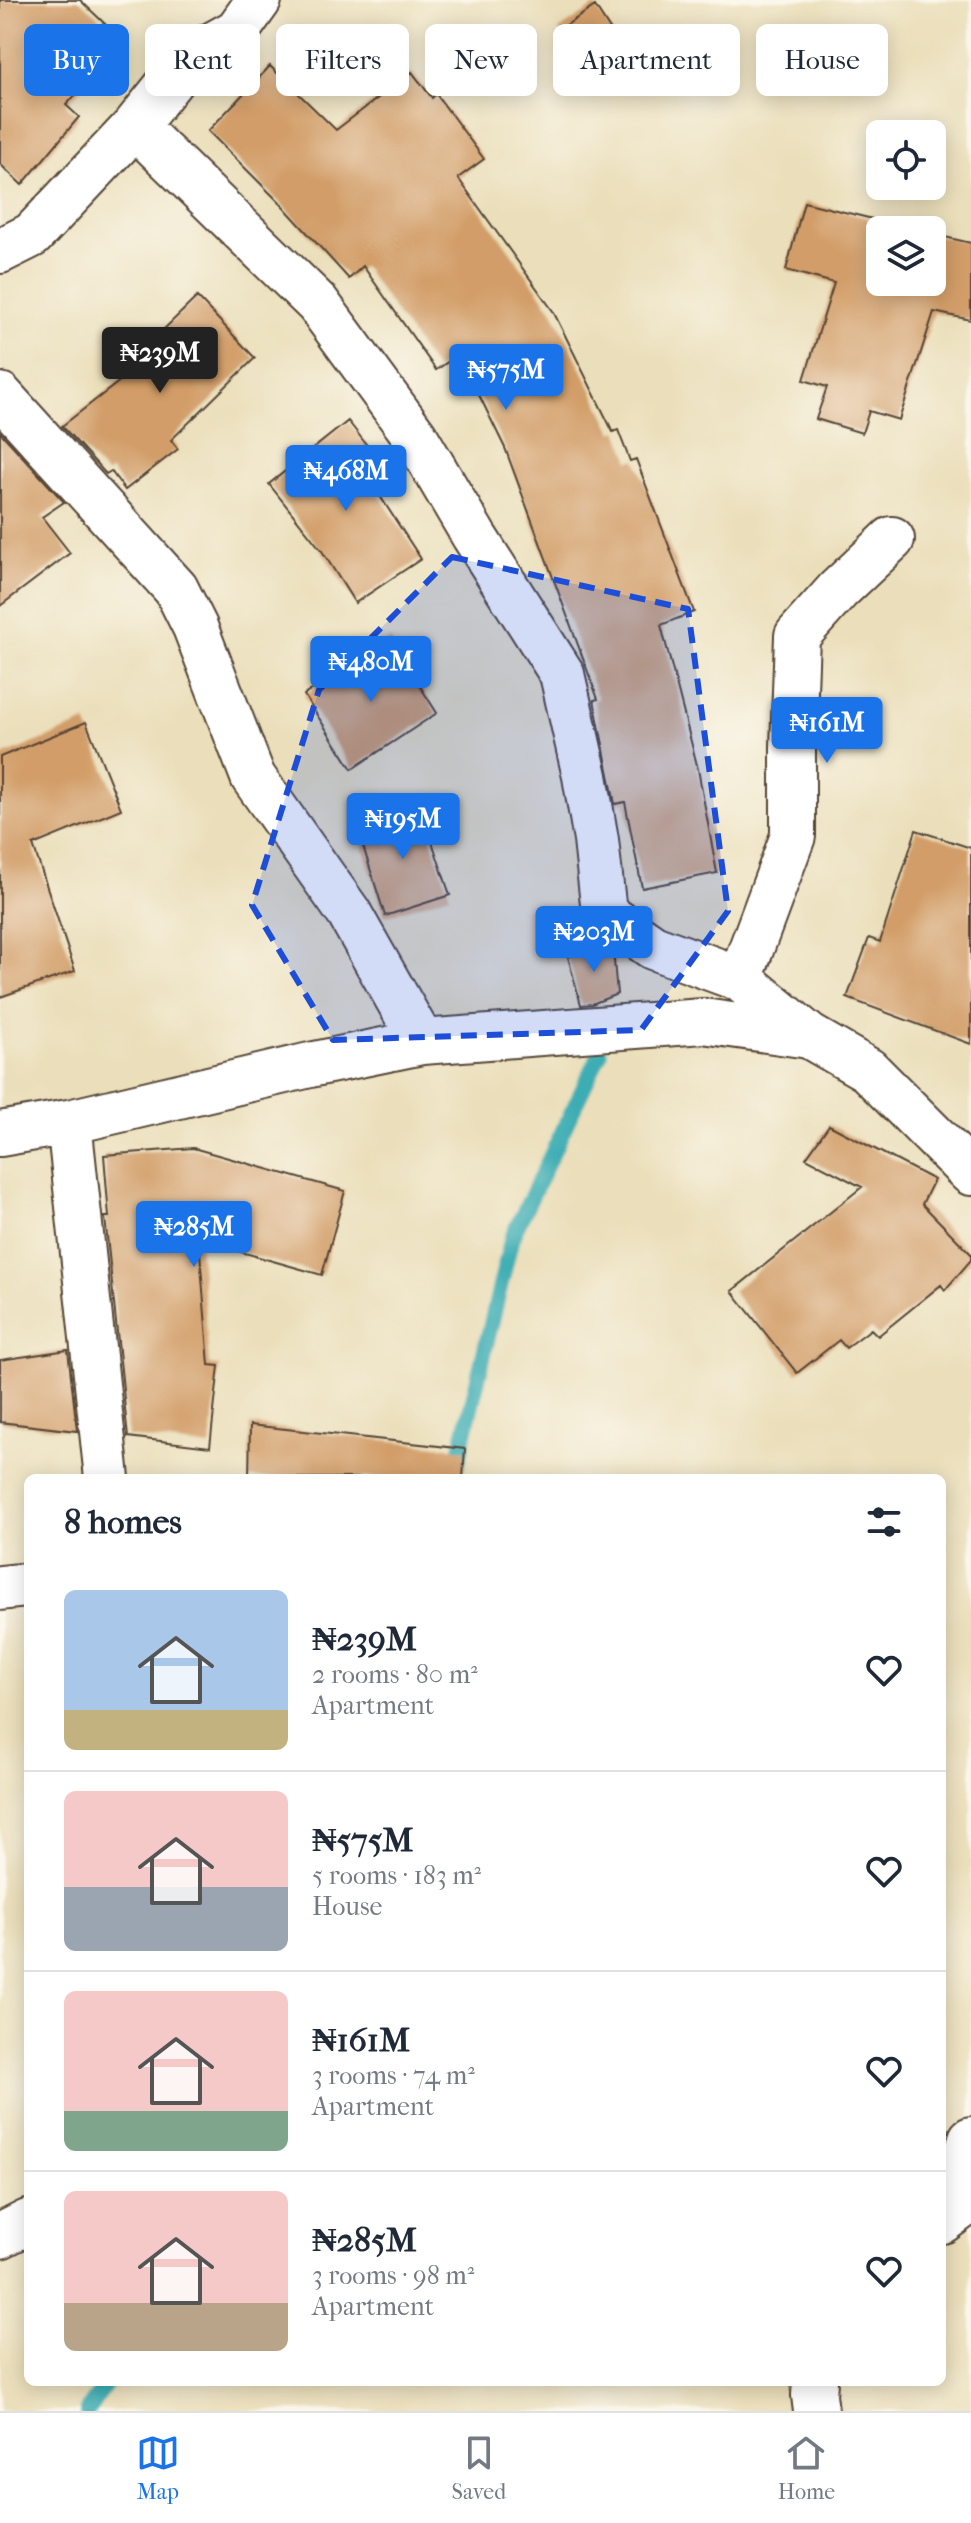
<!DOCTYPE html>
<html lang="en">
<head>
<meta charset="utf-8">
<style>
  :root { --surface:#fff; --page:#f6f6f7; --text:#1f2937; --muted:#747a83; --line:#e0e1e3; --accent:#1a73e8 }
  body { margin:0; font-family:"IM FELL French Canon",serif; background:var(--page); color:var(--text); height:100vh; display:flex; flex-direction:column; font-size:30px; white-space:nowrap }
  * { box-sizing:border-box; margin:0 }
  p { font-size:26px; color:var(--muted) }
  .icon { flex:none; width:44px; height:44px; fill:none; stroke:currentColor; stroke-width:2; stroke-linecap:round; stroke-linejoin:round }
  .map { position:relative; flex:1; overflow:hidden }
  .sheet { position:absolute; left:24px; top:1474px; width:922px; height:912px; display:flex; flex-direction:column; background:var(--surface); border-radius:12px; box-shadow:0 4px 20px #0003 }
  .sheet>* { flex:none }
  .banner { position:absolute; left:24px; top:24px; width:924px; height:72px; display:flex; gap:16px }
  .tools { position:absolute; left:866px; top:120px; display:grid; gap:16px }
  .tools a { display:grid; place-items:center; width:80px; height:80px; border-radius:12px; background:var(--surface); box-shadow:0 4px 20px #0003; font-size:40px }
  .price { position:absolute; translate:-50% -68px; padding:0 18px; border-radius:8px; background:var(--accent); color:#fff; font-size:26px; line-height:52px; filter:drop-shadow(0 2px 4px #0008) }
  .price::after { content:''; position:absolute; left:50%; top:48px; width:24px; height:18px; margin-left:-12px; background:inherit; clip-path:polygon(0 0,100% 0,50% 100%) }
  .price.current { background:#222; color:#fff }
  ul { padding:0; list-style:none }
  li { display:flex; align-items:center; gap:24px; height:200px; padding:0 40px }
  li+li { border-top:2px solid var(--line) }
  li span { display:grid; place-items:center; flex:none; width:224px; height:160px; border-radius:12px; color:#555 }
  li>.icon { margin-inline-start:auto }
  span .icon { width:96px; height:96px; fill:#fffc; stroke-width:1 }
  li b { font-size:34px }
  h2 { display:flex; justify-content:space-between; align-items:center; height:96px; padding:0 40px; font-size:34px }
  .chip { padding:0 28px; border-radius:12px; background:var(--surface); box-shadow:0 4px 20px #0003; font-size:28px; line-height:72px }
  .chip.current { background:var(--accent); color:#fff }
  .tab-bar { display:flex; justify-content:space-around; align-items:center; height:112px; border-top:2px solid var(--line); background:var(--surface); font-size:22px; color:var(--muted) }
  .tab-bar a { display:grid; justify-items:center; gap:4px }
  .tab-bar .current { color:var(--accent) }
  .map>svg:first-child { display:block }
</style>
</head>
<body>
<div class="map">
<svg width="971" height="2411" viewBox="0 0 971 2411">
  <rect width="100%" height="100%" fill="#fbf7ec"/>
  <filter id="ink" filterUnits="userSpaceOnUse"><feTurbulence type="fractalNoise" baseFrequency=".0125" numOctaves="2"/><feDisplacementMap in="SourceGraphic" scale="16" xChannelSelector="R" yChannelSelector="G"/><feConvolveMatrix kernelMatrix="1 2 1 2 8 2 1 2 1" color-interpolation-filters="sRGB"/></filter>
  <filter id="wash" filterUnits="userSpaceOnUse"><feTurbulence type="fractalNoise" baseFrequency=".006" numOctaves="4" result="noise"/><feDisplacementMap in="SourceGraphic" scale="32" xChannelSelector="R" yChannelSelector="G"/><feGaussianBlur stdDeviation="1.8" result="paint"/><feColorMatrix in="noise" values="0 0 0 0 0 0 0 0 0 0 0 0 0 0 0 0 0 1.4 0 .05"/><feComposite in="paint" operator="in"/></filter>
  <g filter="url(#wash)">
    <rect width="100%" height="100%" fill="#ebdfbb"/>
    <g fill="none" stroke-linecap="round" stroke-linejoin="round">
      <path stroke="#3cadb4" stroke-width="16" d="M454,1478L512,1237L600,1053
        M87,2411L107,2382"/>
    </g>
    <g id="blocks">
      <path fill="#d29d68" d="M0,0H80L125,43L66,105L79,117L22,185L0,164Z
        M595,6L629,59L592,82L559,30Z
        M270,66L336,130L412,72L432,98L436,94L484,159L458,178L553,311L613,432L618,430L630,461L636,459L694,612L661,625L698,769L717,873L642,888L625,802L615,804L594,700L598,699L505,448L459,354L436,370L363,266L349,279L282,205L208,131Z
        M804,202L917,230H880V282H932V234L971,243V320L934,312L899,420L869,411L862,433L816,419L827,387L804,380L834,283L786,270Z
        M197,297L255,358L171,440L178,449L125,490L111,471L106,474L62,426L130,373L125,367Z
        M348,421L377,458L363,470L421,559L355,603L322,551L269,484Z
        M0,432L64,502L42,517L70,553L0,606Z
        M390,639L437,713L352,769L304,695Z
        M86,722L121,809L33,845L75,971L0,997V757Z
        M420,806L450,895L385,916L357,827Z
        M916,830L971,848V1044L847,998L869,938L880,942Z
        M604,944L613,950L617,994L592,1004L581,1005L568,957Z
        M829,1125L934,1180L922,1204L971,1254V1260L945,1290L941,1285L878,1336L871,1329L846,1348L839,1340L797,1373L732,1291L862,1187L806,1158Z
        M193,1148L345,1191L322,1275L199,1240L209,1365L219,1366L210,1447L128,1437L105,1217H109L104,1155Z
        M68,1350L77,1431L0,1422V1360Z
        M250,1425L465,1449L463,1478H249Z"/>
    </g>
  </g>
  <g filter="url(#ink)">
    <use href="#blocks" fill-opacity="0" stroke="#554536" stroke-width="2"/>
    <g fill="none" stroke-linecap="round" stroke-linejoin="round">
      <g stroke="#554536" stroke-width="48">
        <path id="minor" d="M135,126L318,304L415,436L474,536L562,674L585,776L596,840L604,913L653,947L740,979L809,1036
          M0,251L32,235L135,126L190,57L237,31L259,0
          M0,395L176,589L195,627L253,777L349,913L422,1042
          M740,979L793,836V747L797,636L838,590L892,539
          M69,1122L107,1478
          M0,1134L69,1122L310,1065L422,1042L703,1021L809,1036L868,1070L971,1173
          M0,1588L28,1585
          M942,2221L968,2202L964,2165L971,2139
          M0,2236L28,2222
          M815,2382L814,2395L816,2411"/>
      </g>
      <use href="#minor" stroke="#fff" stroke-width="44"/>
    </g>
  </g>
  <path fill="#1d4ed8" fill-opacity="0.2" stroke="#1d4ed8" stroke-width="6" stroke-dasharray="16 10" stroke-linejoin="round" d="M452,557L688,609L728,911L641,1030L333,1040L252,905L319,690Z"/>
</svg>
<div class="tools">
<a><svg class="icon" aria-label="locate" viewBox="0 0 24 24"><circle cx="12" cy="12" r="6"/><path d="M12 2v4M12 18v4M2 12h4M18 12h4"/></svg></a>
<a><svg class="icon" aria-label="layers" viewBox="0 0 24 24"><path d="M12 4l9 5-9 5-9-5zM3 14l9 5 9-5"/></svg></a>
</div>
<b class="price current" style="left:160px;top:395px">₦239M</b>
<b class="price" style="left:506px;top:412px">₦575M</b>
<b class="price" style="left:346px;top:513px">₦468M</b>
<b class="price" style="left:371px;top:704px">₦480M</b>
<b class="price" style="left:827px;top:765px">₦161M</b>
<b class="price" style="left:403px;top:861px">₦195M</b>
<b class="price" style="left:594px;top:974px">₦203M</b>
<b class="price" style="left:194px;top:1269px">₦285M</b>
<div class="banner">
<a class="chip current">Buy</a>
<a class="chip">Rent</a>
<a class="chip">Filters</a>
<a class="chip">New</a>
<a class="chip">Apartment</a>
<a class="chip">House</a>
</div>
<section class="sheet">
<h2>8 homes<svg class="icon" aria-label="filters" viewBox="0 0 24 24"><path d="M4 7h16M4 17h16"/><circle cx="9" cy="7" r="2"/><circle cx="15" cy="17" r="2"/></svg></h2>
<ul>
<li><span style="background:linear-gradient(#a9c7e8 75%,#c2b280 0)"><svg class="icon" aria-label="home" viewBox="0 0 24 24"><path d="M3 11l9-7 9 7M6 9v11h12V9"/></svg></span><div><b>₦239M</b><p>2 rooms · 80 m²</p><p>Apartment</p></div><svg class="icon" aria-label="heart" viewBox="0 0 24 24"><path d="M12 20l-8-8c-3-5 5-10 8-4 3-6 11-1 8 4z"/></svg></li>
<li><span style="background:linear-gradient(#f6c9c9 60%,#9aa5b1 0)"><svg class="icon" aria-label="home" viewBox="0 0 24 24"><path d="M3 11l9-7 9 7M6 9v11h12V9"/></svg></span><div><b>₦575M</b><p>5 rooms · 183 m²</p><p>House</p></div><svg class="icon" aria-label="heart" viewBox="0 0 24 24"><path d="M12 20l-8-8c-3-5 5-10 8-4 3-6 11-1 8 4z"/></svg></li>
<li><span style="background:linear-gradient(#f6c9c9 75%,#7fa58c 0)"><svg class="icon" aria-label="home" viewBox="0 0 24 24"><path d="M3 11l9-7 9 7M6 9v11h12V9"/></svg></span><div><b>₦161M</b><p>3 rooms · 74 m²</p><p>Apartment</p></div><svg class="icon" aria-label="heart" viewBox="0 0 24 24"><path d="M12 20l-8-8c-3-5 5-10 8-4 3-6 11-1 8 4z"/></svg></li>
<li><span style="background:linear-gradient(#f6c9c9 70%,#b9a48a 0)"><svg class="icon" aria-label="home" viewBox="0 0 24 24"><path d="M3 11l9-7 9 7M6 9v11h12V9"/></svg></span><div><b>₦285M</b><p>3 rooms · 98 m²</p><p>Apartment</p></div><svg class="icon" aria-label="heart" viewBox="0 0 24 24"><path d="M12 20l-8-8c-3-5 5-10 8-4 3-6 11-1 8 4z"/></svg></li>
</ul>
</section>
</div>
<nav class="tab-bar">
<a class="current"><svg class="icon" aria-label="map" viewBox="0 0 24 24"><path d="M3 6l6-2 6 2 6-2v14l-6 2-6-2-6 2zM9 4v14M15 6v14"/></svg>Map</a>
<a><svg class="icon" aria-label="saved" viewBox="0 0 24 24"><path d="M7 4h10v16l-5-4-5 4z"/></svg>Saved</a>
<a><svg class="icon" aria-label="home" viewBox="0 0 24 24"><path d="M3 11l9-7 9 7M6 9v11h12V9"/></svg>Home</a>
</nav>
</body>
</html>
